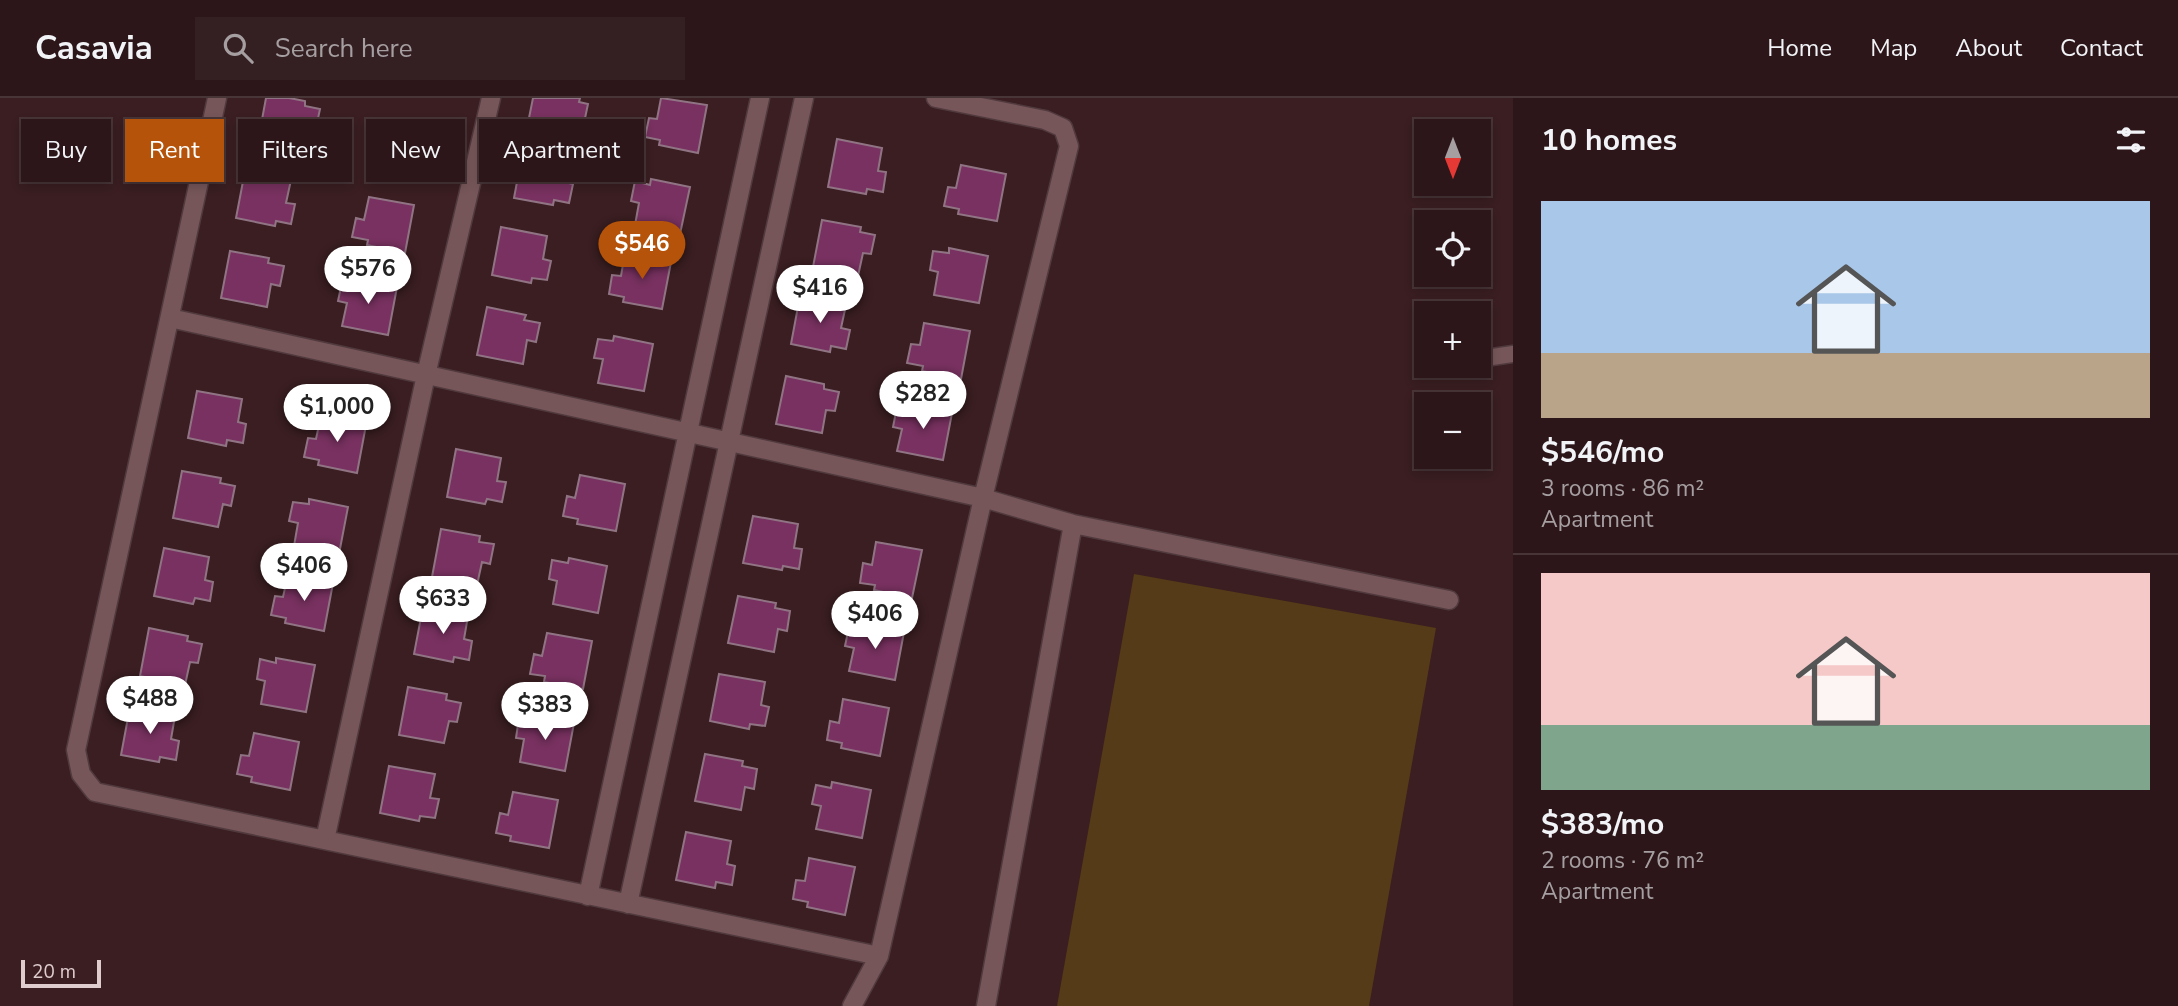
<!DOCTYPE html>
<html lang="en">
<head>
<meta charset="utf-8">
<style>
  :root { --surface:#2c1619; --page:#341f22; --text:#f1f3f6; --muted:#a69fa2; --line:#483538; --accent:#b45309 }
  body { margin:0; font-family:"Nunito Sans",sans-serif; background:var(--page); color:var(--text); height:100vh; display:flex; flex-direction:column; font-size:26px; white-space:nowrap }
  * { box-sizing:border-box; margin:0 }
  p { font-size:23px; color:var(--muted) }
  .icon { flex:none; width:38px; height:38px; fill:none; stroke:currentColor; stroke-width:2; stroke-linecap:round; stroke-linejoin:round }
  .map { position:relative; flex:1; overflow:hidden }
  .side { display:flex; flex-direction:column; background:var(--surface); width:665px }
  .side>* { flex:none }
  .banner { position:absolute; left:21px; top:21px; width:665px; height:63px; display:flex; gap:14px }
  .needle { width:46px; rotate:180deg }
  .tools { position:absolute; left:1414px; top:21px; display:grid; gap:14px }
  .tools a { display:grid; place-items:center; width:77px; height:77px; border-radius:0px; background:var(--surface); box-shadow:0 4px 10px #0003,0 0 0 2px var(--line); font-size:35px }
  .scale { position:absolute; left:21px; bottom:18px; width:80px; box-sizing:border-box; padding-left:7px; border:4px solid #dfccce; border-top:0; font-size:19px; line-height:24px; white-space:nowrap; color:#dfccce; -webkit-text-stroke:5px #3a1e21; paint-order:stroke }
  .price { position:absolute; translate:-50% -60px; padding:0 16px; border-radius:24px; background:#fff; color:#222; font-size:23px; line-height:46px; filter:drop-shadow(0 2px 4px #0008) }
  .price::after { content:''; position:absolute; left:50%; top:42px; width:21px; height:16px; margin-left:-10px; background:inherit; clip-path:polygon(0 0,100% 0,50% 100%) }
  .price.on { background:var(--accent); color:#fff }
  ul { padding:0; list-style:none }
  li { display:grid; align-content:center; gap:14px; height:371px; padding:0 28px }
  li+li { border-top:2px solid var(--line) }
  li span { display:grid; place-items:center; height:217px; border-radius:0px; color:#555 }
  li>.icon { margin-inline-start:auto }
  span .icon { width:126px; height:126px; fill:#fffc; stroke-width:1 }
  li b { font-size:30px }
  h2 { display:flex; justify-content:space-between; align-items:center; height:84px; padding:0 28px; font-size:30px }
  .chip { padding:0 24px; border-radius:0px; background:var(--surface); box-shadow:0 4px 10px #0003,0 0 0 2px var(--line); font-size:24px; line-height:63px }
  .chip.on { background:var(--accent); color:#fff }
  header { display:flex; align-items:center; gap:42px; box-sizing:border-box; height:98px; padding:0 35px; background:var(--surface); border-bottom:2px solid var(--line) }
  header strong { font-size:33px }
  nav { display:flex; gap:38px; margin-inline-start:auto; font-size:24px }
  .search { width:490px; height:63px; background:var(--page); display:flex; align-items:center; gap:18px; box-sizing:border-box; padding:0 24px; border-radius:0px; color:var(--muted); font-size:26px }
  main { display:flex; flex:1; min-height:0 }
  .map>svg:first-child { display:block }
</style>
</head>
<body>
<header>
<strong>Casavia</strong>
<div class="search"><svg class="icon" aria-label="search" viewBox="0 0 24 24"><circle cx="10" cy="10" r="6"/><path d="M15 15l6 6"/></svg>Search here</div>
<nav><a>Home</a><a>Map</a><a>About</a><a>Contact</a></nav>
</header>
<main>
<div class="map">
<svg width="1513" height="908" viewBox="0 0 1513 908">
  <rect width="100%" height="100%" fill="#3a1e21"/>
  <path fill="#553b17" d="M1134,476L1436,530L1369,908H1057Z"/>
  <path fill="#783160" stroke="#907484" stroke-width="2" d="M266,0H289L305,3V8L320,11L316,30L308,29L303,52L258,43Z
    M533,0H580L579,4L588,6L584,25L568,22V27L529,20Z
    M661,0L707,7L698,55L659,47L660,42L645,39L649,20L657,21Z
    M394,25L433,32L424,79L378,71L383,48L374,46L378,27L393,30Z
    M837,41L882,50L878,73L886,74L883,94L867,91L866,96L828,89Z
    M523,52L568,61L564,84L573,86L569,105L554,102L553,107L514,100Z
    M961,67L1006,76L997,123L958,116L959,111L944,108L948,89L956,90Z
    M245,73L291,82L286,105L295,106L291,126L276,123L275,128L236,120Z
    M651,81L690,89L680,136L635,127L639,105L631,103L635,83L650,87Z
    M369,99L414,107L405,155L367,147L368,142L352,139L356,120L364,122Z
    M822,122L861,129L860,134L875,137L871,156L863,155L858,178L813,169Z
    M501,129L547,138L543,161L551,163L547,182L532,180L531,185L492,177Z
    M949,150L988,158L979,205L934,197L938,174L930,172L933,153L949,155Z
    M230,153L269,160L268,165L284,168L280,188L271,186L267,209L221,200Z
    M625,155L671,164L662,211L623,204L624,199L609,196L612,177L621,178Z
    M358,181L397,189L388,237L342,228L347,205L338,203L342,184L357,187Z
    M800,198L846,207L841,230L850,232L846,251L831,248L830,254L791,246Z
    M487,209L526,217L524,222L540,225L536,244L527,242L523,266L477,257Z
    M924,225L970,233L961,281L922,273L923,268L907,265L911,246L920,247Z
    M614,238L653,246L644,293L598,285L603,261L594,260L598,241L613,243Z
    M786,278L824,286V291L839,294L835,313L826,312L822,335L776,326Z
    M197,293L242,301L238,324L246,326L243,345L227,342L226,348L188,340Z
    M913,307L952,315L943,362L897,353L902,331L893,329L897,309L912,313Z
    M321,318L366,327L357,375L318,367L319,362L304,359L308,340L316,341Z
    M456,351L501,360L497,383L506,384L502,404L487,401L485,406L447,399Z
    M182,373L221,380L220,385L235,388L231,408L223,406L218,429L173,420Z
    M580,377L625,386L616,433L577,426L578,421L563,418L567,398L575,400Z
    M309,401L348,409L339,456L294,448L298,425L289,423L293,404L309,406Z
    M753,418L798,426L794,450L802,451L799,471L783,468L782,472L743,465Z
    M441,431L480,438L479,444L494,446L490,466L482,464L477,487L432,479Z
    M876,444L922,452L912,500L874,492L875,487L860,485L863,465L872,467Z
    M164,450L209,459L205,482L213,484L210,503L195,500L193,506L154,498Z
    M569,460L607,468L598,515L553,506L557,483L549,481L552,462L568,465Z
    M288,477L333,485L324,533L285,525L286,520L271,517L275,498L283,499Z
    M738,498L776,505L775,510L790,513L787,533L778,531L774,554L728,545Z
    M423,509L468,518L464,541L472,543L469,562L454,559L453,564L414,556Z
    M865,526L904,534L895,582L849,573L854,550L845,548L849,529L864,532Z
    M149,530L188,538L187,543L202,546L198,565L190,564L185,587L140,578Z
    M547,535L592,543L583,591L544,584L545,578L530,576L534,556L542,558Z
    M276,560L315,567L306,614L261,606L265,583L257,581L260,561L276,565Z
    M719,576L765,584L761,607L769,609L765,628L750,626L749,631L710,623Z
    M408,589L447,596L446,602L461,605L457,624L449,623L444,645L399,637Z
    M843,601L889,610L880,658L841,650L842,645L827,642L830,623L839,625Z
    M130,609L175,618L171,641L179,643L176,662L160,659L159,664L121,657Z
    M536,618L574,625L565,673L520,664L524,641L516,640L519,620L535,623Z
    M254,635L299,644L290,692L251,684L252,679L237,676L241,657L249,658Z
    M705,656L743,663L742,668L757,671L754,691L745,689L741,712L695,703Z
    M389,668L435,676L430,700L439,701L435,720L420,718L419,723L380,715Z
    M832,684L871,692L862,740L816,731L821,708L812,706L816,687L831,690Z
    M513,694L558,702L549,750L510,743L511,738L496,735L500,715L508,717Z
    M686,734L731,743L727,766L735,768L732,787L716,784L715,790L676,782Z
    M809,760L855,769L845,817L807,809L808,804L793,801L796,782L805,783Z"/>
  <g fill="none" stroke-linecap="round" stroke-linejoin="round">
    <g stroke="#513a3e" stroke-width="19">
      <path id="lane" d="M1479,261L1513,256"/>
    </g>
    <g stroke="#513a3e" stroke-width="21">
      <path id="street" d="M217,0L76,652L81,676L95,694L879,858
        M170,220L983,400L1073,426L1449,502
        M325,742L426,277L491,0
        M588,798L760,0
        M628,806L804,0
        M852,908L879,858L983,400L1069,48L1063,30L1045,22L936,0
        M986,908L1073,426"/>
    </g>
    <use href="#lane" stroke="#765659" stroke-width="16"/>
    <use href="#street" stroke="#765659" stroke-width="18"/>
  </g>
</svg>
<div class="tools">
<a><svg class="needle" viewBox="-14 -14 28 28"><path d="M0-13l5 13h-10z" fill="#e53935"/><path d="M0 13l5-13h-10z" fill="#a69fa2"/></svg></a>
<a><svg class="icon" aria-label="locate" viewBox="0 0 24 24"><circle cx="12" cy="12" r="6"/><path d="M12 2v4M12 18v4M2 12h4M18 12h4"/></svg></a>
<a>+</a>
<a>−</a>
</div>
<div class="scale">20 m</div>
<b class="price on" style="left:642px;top:183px">$546</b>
<b class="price" style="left:368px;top:208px">$576</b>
<b class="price" style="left:820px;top:227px">$416</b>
<b class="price" style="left:923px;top:333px">$282</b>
<b class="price" style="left:337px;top:346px">$1,000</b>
<b class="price" style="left:304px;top:505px">$406</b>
<b class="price" style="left:443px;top:538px">$633</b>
<b class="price" style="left:875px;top:553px">$406</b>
<b class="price" style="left:150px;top:638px">$488</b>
<b class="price" style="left:545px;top:644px">$383</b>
<div class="banner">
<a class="chip">Buy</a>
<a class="chip on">Rent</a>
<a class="chip">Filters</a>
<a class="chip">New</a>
<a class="chip">Apartment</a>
</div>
</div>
<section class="side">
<h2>10 homes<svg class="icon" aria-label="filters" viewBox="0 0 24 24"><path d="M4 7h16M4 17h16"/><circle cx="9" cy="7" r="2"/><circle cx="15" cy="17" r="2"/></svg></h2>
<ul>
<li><span style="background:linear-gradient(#a9c7e8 70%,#b9a48a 0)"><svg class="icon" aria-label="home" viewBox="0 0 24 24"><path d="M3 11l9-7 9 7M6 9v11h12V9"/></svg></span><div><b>$546/mo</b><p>3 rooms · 86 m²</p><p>Apartment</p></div></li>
<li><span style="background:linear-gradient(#f6c9c9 70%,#7fa58c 0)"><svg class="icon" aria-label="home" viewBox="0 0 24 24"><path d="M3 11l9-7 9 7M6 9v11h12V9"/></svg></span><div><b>$383/mo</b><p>2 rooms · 76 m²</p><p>Apartment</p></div></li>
</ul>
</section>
</main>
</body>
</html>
